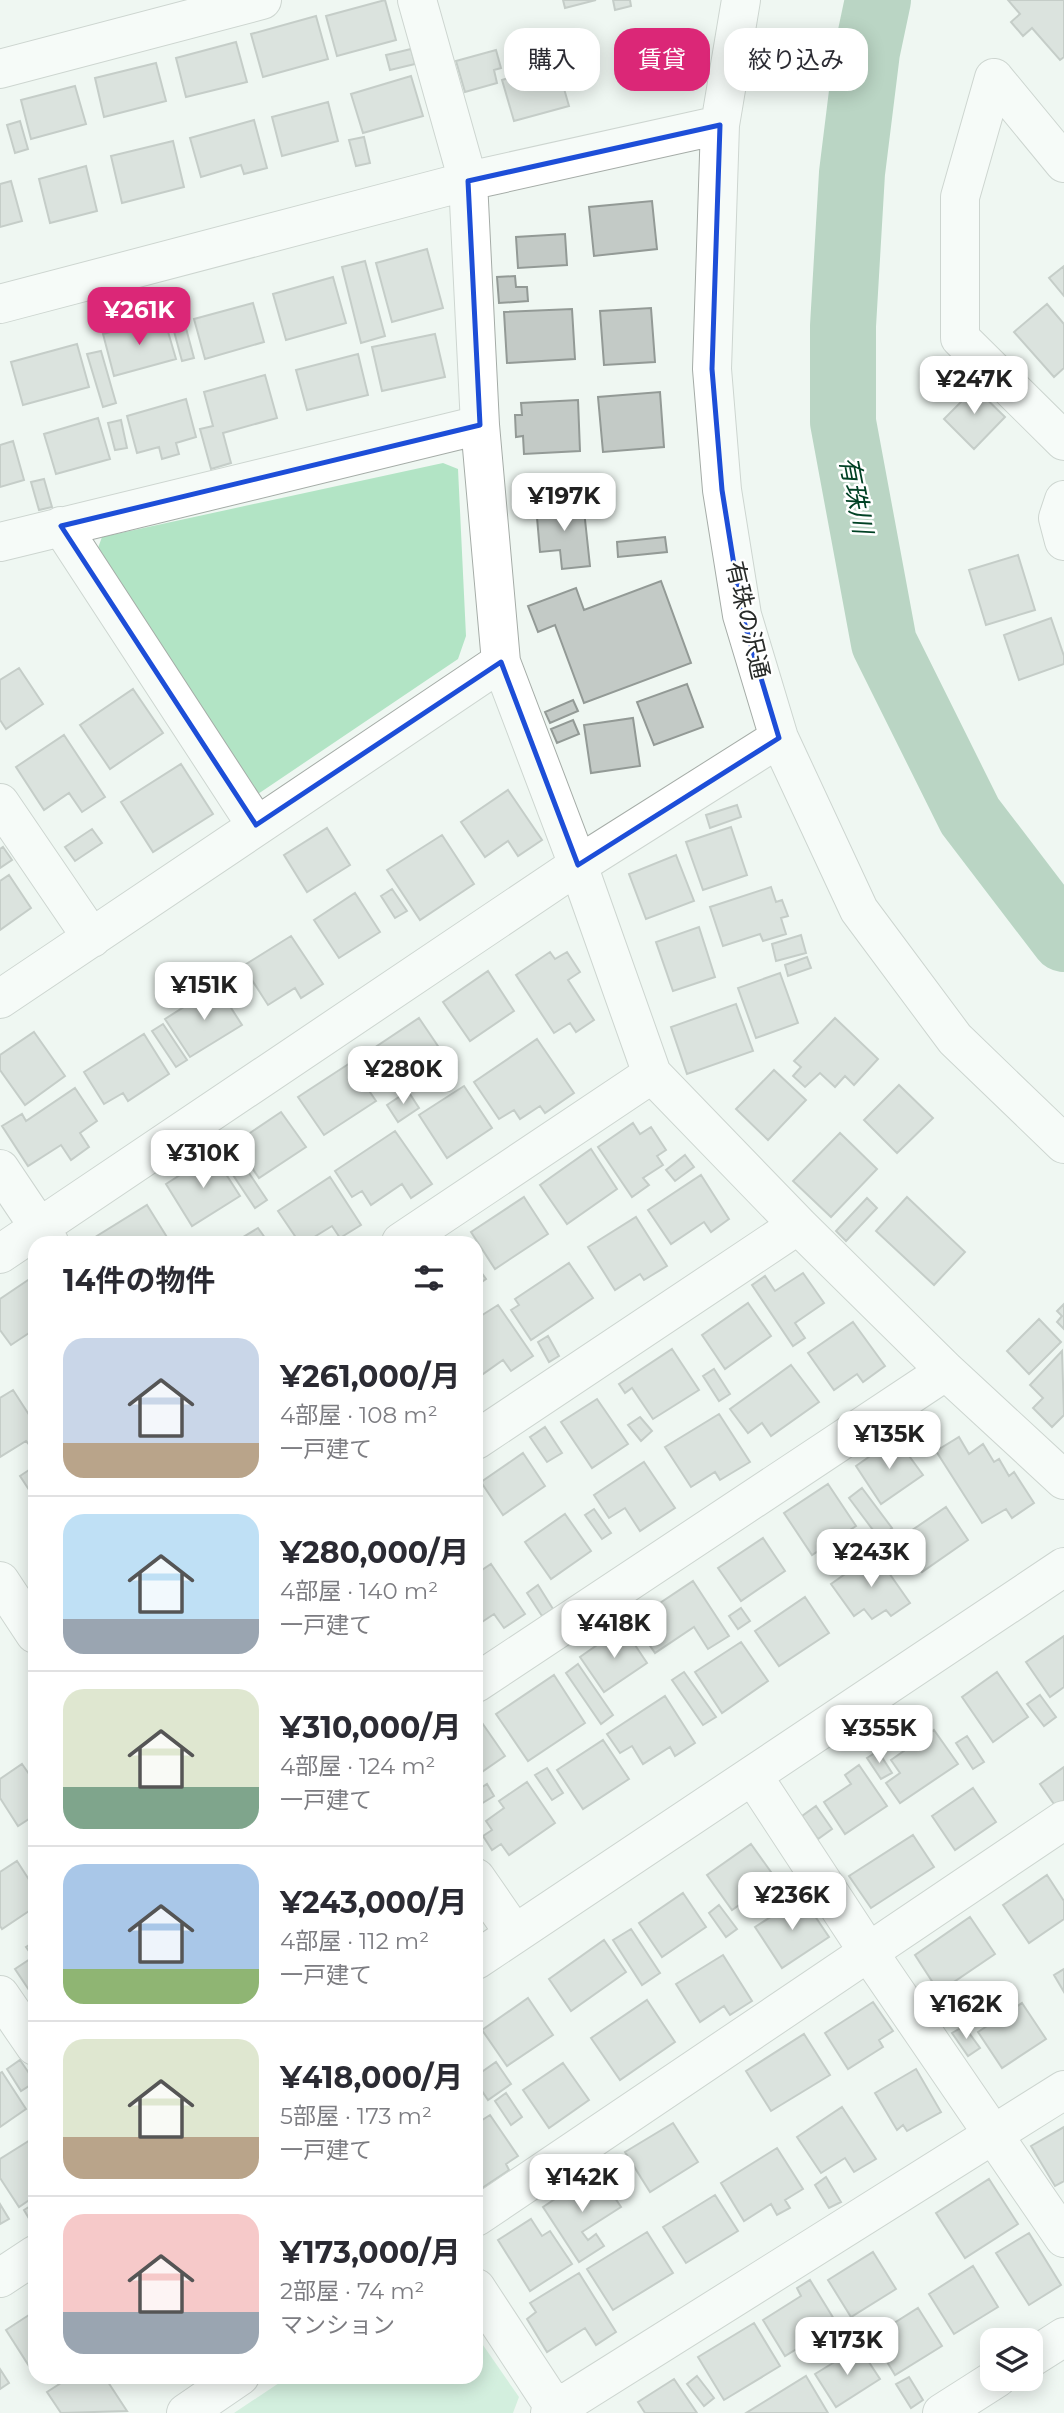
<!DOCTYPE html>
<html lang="ja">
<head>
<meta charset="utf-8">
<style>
  :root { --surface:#fff; --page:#f7f7f7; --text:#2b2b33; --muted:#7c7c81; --line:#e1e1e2; --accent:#db2777 }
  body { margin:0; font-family:Montserrat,"Noto Sans JP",sans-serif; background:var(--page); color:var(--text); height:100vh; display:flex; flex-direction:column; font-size:26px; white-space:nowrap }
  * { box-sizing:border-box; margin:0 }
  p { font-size:23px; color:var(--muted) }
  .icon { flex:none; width:38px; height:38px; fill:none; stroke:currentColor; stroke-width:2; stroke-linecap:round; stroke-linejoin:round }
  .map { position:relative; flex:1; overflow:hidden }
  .drawer { position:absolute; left:28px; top:1236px; width:455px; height:1148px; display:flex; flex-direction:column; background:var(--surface); border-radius:21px; box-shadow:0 4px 18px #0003 }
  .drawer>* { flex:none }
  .guide { position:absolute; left:504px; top:28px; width:455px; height:63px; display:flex; gap:14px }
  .fabs { position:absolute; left:980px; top:2328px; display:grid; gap:14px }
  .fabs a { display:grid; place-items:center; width:63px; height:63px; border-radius:14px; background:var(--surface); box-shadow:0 4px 18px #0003; font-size:35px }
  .price { position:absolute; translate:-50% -60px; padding:0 16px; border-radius:14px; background:#fff; color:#222; font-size:23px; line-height:46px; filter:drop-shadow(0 2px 4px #0008) }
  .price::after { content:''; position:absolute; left:50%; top:42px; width:21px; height:16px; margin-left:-10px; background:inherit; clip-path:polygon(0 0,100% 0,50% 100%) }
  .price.on { background:var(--accent); color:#fff }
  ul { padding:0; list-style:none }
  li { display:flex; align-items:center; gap:21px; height:175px; padding:0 35px }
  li+li { border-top:2px solid var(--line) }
  li span { display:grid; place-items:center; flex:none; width:196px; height:140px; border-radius:21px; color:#555 }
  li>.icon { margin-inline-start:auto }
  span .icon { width:84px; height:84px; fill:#fffc; stroke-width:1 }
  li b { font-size:30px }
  h2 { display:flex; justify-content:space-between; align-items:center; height:84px; padding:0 35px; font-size:30px }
  .chip { padding:0 24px; border-radius:21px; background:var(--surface); box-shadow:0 4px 18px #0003; font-size:24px; line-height:63px }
  .chip.on { background:var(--accent); color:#fff }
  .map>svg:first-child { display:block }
</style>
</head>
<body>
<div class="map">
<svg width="1064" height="2413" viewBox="0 0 1064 2413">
  <rect width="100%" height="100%" fill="#eff7f2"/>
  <path fill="#b2e4c5" d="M443,463L458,469L466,636L458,659L255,796L95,556L102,537Z
    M476,2335L519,2397L513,2413H234L288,2377L476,2376Z"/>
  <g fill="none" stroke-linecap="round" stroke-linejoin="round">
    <path stroke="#7aac8d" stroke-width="66" d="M878,0L867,52L852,173L843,326V422L884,643L970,816L1064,939"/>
  </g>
  <path fill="#c3cac6" stroke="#939a96" stroke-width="2" d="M385,0L396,40L337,56L326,16Z
    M563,0H596L565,8Z
    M613,0H630L631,6L615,10Z
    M1008,0H1064V57L1060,60L1032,28L1023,36L1011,22L1020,14Z
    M316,16L328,59L263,77L251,34Z
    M550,40L569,106L514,121L502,80L519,75L512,50Z
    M236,42L247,82L186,97L176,58Z
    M411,49L415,64L390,70L386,55Z
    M496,50L501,68L494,70L497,83L465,92L456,61Z
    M156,63L166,101L104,117L95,78Z
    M411,76L423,116L363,133L351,94Z
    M75,86L86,124L31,139L21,100Z
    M328,102L338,141L282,156L272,117Z
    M254,120L267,168L244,174L241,165L201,177L190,138Z
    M20,121L28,149L15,153L7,125Z
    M364,137L370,163L356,166L349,140Z
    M173,141L184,187L122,203L111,156Z
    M86,166L97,211L50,223L39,179Z
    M11,181L22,221L0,227V184Z
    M652,201L657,249L594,256L589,207Z
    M565,234L567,265L518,268L516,237Z
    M427,249L443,308L392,322L376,263Z
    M365,261L385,336L361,343L342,267Z
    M1064,266V296L1049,278Z
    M515,276L516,287H527L528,301L499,303L497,277Z
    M333,277L346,323L286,340L273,294Z
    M253,303L264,342L205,359L194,319Z
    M1047,304L1064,324V368L1054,377L1014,332Z
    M651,308L655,362L604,365L600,311Z
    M572,309L575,359L507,363L504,312Z
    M183,317L194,358L182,361L171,320Z
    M164,318L176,359L114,376L103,334Z
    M435,334L445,377L382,391L372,347Z
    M77,344L89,387L23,405L11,362Z
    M101,351L116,403L103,407L87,354Z
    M358,354L368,395L307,410L296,370Z
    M265,375L277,418L223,433L231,463L211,469L200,429L213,426L204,392Z
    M969,382L1005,417L974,449L944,419L964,399L957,394Z
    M660,392L664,447L603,452L598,397Z
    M186,399L196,437L176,443L179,454L162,459L159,447L137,453L127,416Z
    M578,400L580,451L524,454L523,436L516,437L515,415H522L521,403Z
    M98,418L110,459L56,474L44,434Z
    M121,420L127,448L115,450L108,423Z
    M13,441L24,480L0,487V445Z
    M44,479L52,507L39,510L31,482Z
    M583,501L590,566L562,569L560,550L540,552L536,506Z
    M665,537L667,552L618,557L617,542Z
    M1018,555L1035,610L986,625L969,570Z
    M661,581L691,663L584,703L555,625L538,632L528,606L576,588L584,610Z
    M1051,618L1064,656V664L1019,680L1004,635Z
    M19,668L43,704L6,729L0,720V680Z
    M687,684L703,727L654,745L637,702Z
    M133,689L163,733L110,769L80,725Z
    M573,700L578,711L550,723L545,712Z
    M633,718L640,766L591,773L584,725Z
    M573,720L579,734L557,743L551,729Z
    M64,735L105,797L82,812L69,793L44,810L16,767Z
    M181,764L213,814L153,852L121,802Z
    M508,790L542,840L518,856L508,841L485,857L461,822Z
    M737,805L741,817L710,828L706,815Z
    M731,827L747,875L703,890L686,842Z
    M327,828L350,865L307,892L284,855Z
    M92,829L102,843L75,861L65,847Z
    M442,835L474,884L420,920L387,870Z
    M3,847L12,860L0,868V849Z
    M676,855L694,901L646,919L629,874Z
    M9,875L31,908L0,930V881Z
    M771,887L776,902L782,900L788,916L781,918L786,934L763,941L760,934L723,946L710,907Z
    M392,889L407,911L395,918L381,896Z
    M355,893L380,932L339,958L314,920Z
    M699,927L715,977L673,991L656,942Z
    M801,935L806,953L776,961L772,944Z
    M291,936L323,984L301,998L295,988L268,1005L243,966Z
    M550,952L555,959L567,952L580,972L568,980L594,1020L576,1032L570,1023L554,1033L516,975Z
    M807,957L811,968L788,976L785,965Z
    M488,971L514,1011L470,1041L443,1002Z
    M780,973L798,1023L756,1038L738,988Z
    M217,986L242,1025L190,1057L165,1019Z
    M736,1004L753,1051L687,1074L671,1027Z
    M419,1018L446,1058L401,1088L374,1048Z
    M835,1018L878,1059L854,1085L845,1076L835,1087L820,1073L805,1087L793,1076L801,1067L794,1061Z
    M163,1024L187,1060L176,1067L152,1031Z
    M34,1032L65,1076L25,1105L0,1070V1055Z
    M144,1034L169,1074L128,1101L123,1093L104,1104L84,1072Z
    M537,1039L574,1093L545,1113L540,1106L520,1119L514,1110L499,1119L474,1082Z
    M350,1063L376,1101L324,1135L298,1097Z
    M774,1070L806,1100L768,1140L736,1109Z
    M899,1085L933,1118L897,1153L864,1120Z
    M464,1086L492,1128L447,1158L419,1115Z
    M75,1088L97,1121L80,1133L89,1147L71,1160L61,1145L28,1166L2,1126L22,1114L26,1121Z
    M408,1091L419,1108L398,1122L387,1105Z
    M281,1112L306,1147L259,1178L235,1143Z
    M633,1123L640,1134L651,1127L666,1150L657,1156L663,1165L643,1178L649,1185L632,1197L598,1147Z
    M395,1131L432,1184L411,1198L402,1184L371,1205L362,1191L352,1197L335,1171Z
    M840,1133L877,1169L831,1217L793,1181Z
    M591,1149L617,1189L567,1224L540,1185Z
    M213,1154L240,1196L192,1226L166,1184Z
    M237,1155L267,1200L255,1208L225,1163Z
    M685,1155L694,1167L675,1181L666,1170Z
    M701,1175L729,1219L711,1232L704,1222L671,1244L648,1210Z
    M330,1177L361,1225L340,1238L332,1226L306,1242H299L278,1211Z
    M524,1197L548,1234L495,1269L471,1232Z
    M907,1197L965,1252L934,1285L876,1231Z
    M867,1198L877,1208L846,1241L836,1231Z
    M147,1205L170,1242H94L92,1239Z
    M636,1217L667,1266L644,1280L640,1274L615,1290L588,1247Z
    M258,1228L268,1242H235Z
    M569,1263L593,1298L531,1340L511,1310L519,1305L515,1299Z
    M476,1265L486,1279L476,1286Z
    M803,1273L824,1303L795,1323L805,1338L793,1346L752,1285L765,1276L775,1291Z
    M31,1278L35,1283V1329L11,1345L0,1330V1299Z
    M748,1303L771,1336L725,1369L702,1335Z
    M1064,1304V1329L1057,1322L1062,1316L1057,1311Z
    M498,1305L533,1356L511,1371L503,1360L476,1379V1319Z
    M1039,1319L1061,1342L1029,1374L1007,1351Z
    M853,1322L885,1366L863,1382L857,1374L834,1390L808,1353Z
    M548,1336L559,1356L549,1362L538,1342Z
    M672,1349L699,1390L653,1419L632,1388L625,1393L619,1384Z
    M1062,1351L1064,1415L1052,1427L1033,1408L1043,1398L1030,1385Z
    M791,1365L819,1402L771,1436L762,1423L748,1433L730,1409Z
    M714,1369L730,1394L719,1401L703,1376Z
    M13,1390L35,1424V1446L32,1448L26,1441L0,1457V1398Z
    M597,1399L628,1444L592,1468L561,1422Z
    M719,1414L750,1462L720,1480L715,1472L691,1487L665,1447Z
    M640,1417L652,1431L641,1441L628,1425Z
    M545,1427L562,1453L547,1462L530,1437Z
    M959,1437L969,1454L983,1444L994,1462L999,1459L1009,1476L1014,1472L1034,1503L1012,1518L1006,1509L982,1523L936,1451Z
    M896,1438L923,1475L881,1504L856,1466Z
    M523,1453L545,1486L503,1515L481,1482Z
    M644,1462L675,1508L640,1531L625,1508L609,1518L594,1495Z
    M35,1466V1499L20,1476Z
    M828,1484L856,1526L812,1555L784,1513Z
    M862,1488L892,1528L879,1538L849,1498Z
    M946,1507L968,1540L922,1572L899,1539Z
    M594,1509L611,1533L602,1539L585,1515Z
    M565,1514L591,1551L551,1579L525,1542Z
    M763,1538L785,1571L741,1601L718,1568Z
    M875,1553L910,1603L891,1616L886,1610L872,1619L864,1609L854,1616L831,1584Z
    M491,1564L525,1614L504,1628L494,1614L476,1626V1574Z
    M693,1581L729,1636L708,1649L694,1627L655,1653L633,1621Z
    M538,1585L553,1609L542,1616L527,1593Z
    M805,1597L829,1633L779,1666L755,1631Z
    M741,1608L750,1621L738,1629L729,1616Z
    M623,1627L647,1663L604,1692L580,1657Z
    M1064,1636V1687L1050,1697L1026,1662Z
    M741,1642L768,1681L722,1713L695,1672Z
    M578,1664L613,1715L601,1724L566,1673Z
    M684,1672L716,1717L703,1725L672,1680Z
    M997,1672L1028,1717L993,1742L962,1697Z
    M554,1675L585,1723L528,1761L496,1714Z
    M1040,1695L1056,1717L1044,1726L1027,1704Z
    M665,1696L695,1743L675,1756L670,1747L643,1764L632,1746L620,1753L607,1734Z
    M478,1717L505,1756L476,1776V1719Z
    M934,1730L958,1764L900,1803L886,1783L900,1773L891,1760Z
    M967,1736L984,1762L973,1769L956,1743Z
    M603,1740L629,1779L583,1809L557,1770Z
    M878,1751L892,1773L881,1779L867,1758Z
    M22,1764L29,1774L35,1770V1815L18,1826L0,1798V1779Z
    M859,1765L887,1806L845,1834L824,1802L851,1784L845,1775Z
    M1064,1767V1802L1056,1807L1040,1784Z
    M547,1768L563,1793L552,1800L535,1775Z
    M527,1782L555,1823L509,1855L501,1844L492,1850L483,1836L492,1830L486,1821L504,1808L499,1801Z
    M487,1784L494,1796L476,1807V1791Z
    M973,1788L996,1822L955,1850L932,1816Z
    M816,1806L832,1829L818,1839L802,1816Z
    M913,1835L934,1867L871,1908L849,1876Z
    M751,1844L776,1879L732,1910L707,1875Z
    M17,1861L35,1889V1907L2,1929L0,1926V1872Z
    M1047,1875L1064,1901V1919L1029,1943L1003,1905Z
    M683,1893L706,1927L662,1957L639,1923Z
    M802,1897L829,1937L782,1968L755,1927Z
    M719,1905L737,1929L726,1937L709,1913Z
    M970,1917L995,1954L939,1992L915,1955Z
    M631,1929L660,1973L642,1985L613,1940Z
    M604,1940L626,1972L571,2011L549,1979Z
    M35,1941V1999L15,1969L33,1957L26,1947Z
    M723,1955L752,2001L730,2015L724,2006L700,2022L676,1984Z
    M1064,1969V1992L1054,1975Z
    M528,1998L553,2035L507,2066L482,2030Z
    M647,2000L675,2042L620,2080L591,2038Z
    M873,2002L893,2031L879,2040L883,2047L848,2069L825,2033Z
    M1022,2003L1046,2039L1002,2068L978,2032Z
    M964,2026L980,2048L968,2056L952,2033Z
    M804,2034L830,2075L771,2111L746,2071Z
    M20,2060L35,2082L21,2091L7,2069Z
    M496,2062L511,2084L488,2100L476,2082V2076Z
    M563,2063L589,2100L549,2128L523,2090Z
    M916,2069L941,2112L907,2131L903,2125L897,2130L875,2093Z
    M2,2072L26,2109L0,2127V2073Z
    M506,2093L522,2117L511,2125L495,2101Z
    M842,2107L876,2159L854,2172L845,2158L821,2173L797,2137Z
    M490,2115L518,2156L506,2164L509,2170L476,2192V2124Z
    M673,2123L698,2162L650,2192L625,2152Z
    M1064,2127V2181L1055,2186L1031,2146Z
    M35,2137V2196L19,2207L0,2178V2159Z
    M777,2148L803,2189L785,2200L790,2208L777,2215L771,2204L744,2221L721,2183Z
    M597,2171L621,2207L582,2232L588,2240L596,2234L604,2246L579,2262L543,2207Z
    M826,2177L841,2202L829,2208L815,2185Z
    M989,2179L1018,2224L965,2258L936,2213Z
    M715,2195L738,2231L686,2263L663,2227Z
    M35,2203V2227H34L24,2210Z
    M0,2204L9,2219L0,2224Z
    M531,2219L542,2236L550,2231L572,2264L530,2291L498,2240Z
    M647,2232L673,2273L613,2310L587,2269Z
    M1029,2233L1061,2285L1029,2305L996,2253Z
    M873,2252L896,2289L851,2317L828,2280Z
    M973,2266L998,2307L954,2334L929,2294Z
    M579,2273L616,2332L596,2345L585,2328L547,2352L527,2319L536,2312L530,2303Z
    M810,2280L837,2324L785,2356L763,2320L801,2296L797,2288Z
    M918,2308L942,2346L895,2375L872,2337Z
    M35,2311V2362L29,2366L6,2330Z
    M754,2323L780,2366L724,2400L698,2357Z
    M859,2347L880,2379L836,2407L815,2374Z
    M0,2369L9,2383L0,2389Z
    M72,2376H104L127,2411L61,2413L47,2392Z
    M697,2376L714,2398L704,2406L687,2384Z
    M806,2376L828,2413H746Z
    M909,2377L923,2400L911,2408L896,2384Z
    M674,2379L697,2413H645L638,2402Z"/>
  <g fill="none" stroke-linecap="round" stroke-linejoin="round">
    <g stroke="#a5aca7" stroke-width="40">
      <path id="street" d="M417,0L468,181L480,425L501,662L578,865L652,1074L798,1225L946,1371L1064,1480
        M741,0L720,125L712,369L722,490L742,615L779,738L859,910L955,1039L1064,1144
        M0,69L262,0
        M994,78L960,197V338L1064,441
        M994,78L1064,163
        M0,304L468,181L720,125
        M1064,500L1058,518L1064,541
        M61,526L256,825
        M0,542L480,425
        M0,803L92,938
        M0,999L501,662
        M0,1169L49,1242
        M401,1242L652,1074
        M0,1254L578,865L779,738
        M476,1440L798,1225
        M0,1581L35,1634
        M476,1683L946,1371
        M753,1776L869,1953L1064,2238
        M476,1878L514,1933
        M476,1960L1064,1567
        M0,1995L35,2046
        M476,2217L1064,1820
        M0,2278L35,2255
        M476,2288L558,2413
        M1031,2358L1064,2337
        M186,2413L240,2376
        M550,2413L1064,2090
        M942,2413L997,2378"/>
    </g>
    <use href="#street" stroke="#fff" stroke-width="38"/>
  </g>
  <path d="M0 0H1064V2413H0ZM720,125L712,369L722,490L742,615L779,738L578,865L501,662L256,825L61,526L480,425L468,181Z" fill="#eff7f2" fill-opacity=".55" fill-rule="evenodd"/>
  <path fill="none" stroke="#1d4ed8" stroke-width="5" stroke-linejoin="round" d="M720,125L712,369L722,490L742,615L779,738L578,865L501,662L256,825L61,526L480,425L468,181Z"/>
  <g text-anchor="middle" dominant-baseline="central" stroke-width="5" stroke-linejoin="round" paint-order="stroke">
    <g font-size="24" fill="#282b29" stroke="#fff">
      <text transform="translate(748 620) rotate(77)">有珠の沢通</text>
    </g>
    <g font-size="26" font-style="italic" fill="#004124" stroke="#fff">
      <text transform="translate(856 495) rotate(79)">有珠川</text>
    </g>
  </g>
</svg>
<div class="fabs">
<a><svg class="icon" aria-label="layers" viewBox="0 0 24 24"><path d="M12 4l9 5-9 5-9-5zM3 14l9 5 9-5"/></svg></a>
</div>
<b class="price on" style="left:139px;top:347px">¥261K</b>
<b class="price" style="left:974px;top:416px">¥247K</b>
<b class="price" style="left:564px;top:533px">¥197K</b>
<b class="price" style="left:204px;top:1022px">¥151K</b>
<b class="price" style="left:403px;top:1106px">¥280K</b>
<b class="price" style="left:203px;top:1190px">¥310K</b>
<b class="price" style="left:889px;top:1471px">¥135K</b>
<b class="price" style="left:871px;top:1589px">¥243K</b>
<b class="price" style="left:614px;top:1660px">¥418K</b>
<b class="price" style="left:879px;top:1765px">¥355K</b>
<b class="price" style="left:792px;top:1932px">¥236K</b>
<b class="price" style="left:966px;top:2041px">¥162K</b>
<b class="price" style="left:582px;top:2214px">¥142K</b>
<b class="price" style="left:847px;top:2377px">¥173K</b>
<div class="guide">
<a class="chip">購入</a>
<a class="chip on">賃貸</a>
<a class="chip">絞り込み</a>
</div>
<section class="drawer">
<h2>14件の物件<svg class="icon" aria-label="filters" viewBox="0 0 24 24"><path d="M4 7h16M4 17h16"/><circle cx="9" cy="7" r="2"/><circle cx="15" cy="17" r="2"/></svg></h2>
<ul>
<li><span style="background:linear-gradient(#c9d6e8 75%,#b9a48a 0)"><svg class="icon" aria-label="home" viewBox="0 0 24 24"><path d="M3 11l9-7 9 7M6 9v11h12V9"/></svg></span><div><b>¥261,000/月</b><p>4部屋 · 108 m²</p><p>一戸建て</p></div></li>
<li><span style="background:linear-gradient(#bfe0f5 75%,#9aa5b1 0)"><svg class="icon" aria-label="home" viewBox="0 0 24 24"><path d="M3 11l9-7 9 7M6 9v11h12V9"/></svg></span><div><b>¥280,000/月</b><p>4部屋 · 140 m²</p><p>一戸建て</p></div></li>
<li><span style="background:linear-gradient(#dfe7d0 70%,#7fa58c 0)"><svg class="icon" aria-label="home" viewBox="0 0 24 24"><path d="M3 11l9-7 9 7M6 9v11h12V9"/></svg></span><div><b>¥310,000/月</b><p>4部屋 · 124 m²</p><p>一戸建て</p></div></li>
<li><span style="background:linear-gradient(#a9c7e8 75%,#8fb573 0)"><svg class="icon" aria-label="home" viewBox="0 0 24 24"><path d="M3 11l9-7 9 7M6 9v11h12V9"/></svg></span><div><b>¥243,000/月</b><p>4部屋 · 112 m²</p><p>一戸建て</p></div></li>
<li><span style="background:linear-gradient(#dfe7d0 70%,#b9a48a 0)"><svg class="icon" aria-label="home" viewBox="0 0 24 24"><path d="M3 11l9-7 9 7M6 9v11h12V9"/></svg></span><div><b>¥418,000/月</b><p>5部屋 · 173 m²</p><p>一戸建て</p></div></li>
<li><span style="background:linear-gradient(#f6c9c9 70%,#9aa5b1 0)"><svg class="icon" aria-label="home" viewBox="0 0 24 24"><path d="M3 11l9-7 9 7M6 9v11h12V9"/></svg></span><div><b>¥173,000/月</b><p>2部屋 · 74 m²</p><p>マンション</p></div></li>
</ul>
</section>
</div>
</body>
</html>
